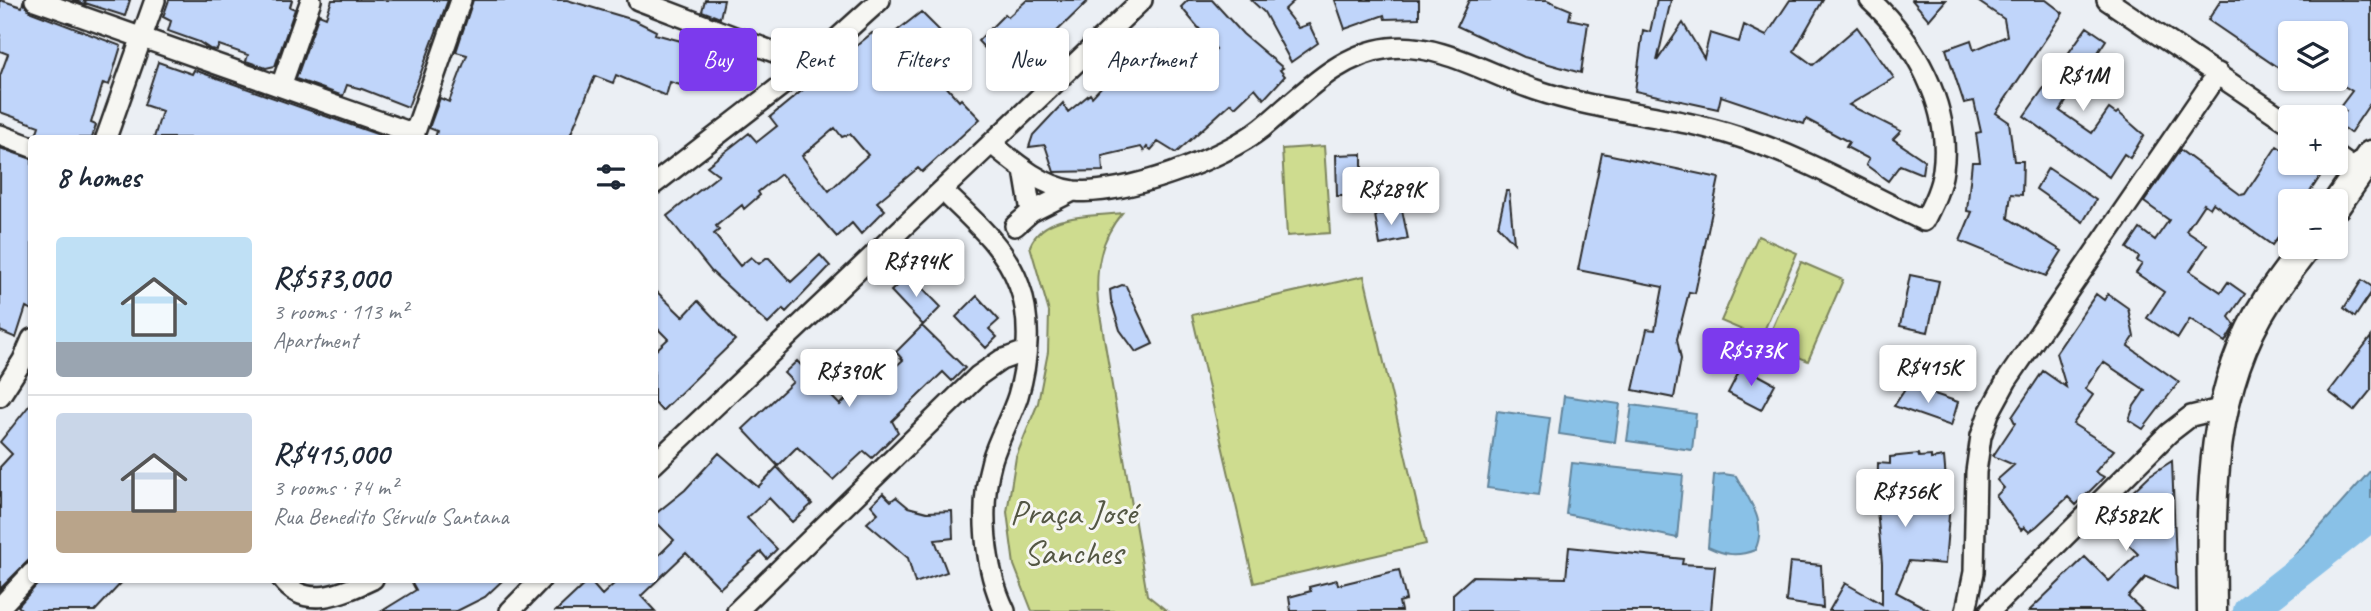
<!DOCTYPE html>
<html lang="en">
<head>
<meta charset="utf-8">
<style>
  :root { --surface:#fff; --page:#f6f6f7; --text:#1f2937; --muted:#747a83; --line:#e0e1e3; --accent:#7c3aed }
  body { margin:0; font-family:Caveat,sans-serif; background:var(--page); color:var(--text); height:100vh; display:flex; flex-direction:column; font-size:26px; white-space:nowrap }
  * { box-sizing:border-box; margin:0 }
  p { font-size:23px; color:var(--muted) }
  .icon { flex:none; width:38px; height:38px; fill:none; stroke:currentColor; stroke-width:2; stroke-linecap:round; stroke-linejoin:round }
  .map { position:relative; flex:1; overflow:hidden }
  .panel { position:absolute; left:28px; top:135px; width:630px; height:448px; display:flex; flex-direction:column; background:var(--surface); border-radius:7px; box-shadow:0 2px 5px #0004 }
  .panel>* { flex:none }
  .top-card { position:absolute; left:679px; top:28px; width:665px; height:63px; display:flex; gap:14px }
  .tools { position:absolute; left:2278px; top:21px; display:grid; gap:14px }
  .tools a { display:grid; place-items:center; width:70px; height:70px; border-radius:7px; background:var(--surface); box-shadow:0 2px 5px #0004; font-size:35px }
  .price { position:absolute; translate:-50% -60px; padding:0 16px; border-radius:7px; background:#fff; color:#222; font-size:23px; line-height:46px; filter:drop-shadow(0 2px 4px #0008) }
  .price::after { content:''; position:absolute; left:50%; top:42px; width:21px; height:16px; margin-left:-10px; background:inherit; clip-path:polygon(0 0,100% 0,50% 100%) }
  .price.selected { background:var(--accent); color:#fff }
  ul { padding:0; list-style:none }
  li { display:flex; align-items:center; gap:21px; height:175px; padding:0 28px }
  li+li { border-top:2px solid var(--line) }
  li span { display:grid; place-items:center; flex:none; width:196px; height:140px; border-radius:7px; color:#555 }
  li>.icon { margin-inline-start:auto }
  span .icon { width:84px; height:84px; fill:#fffc; stroke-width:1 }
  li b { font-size:30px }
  h2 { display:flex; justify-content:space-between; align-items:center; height:84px; padding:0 28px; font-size:30px }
  .tag { padding:0 24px; border-radius:7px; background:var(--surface); box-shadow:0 2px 5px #0004; font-size:24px; line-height:63px }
  .tag.selected { background:var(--accent); color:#fff }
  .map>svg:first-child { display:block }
</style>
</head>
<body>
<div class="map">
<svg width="2371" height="611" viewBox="0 0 2371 611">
  <rect width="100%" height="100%" fill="#ebeff4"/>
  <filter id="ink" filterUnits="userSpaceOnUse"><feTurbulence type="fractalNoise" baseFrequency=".0143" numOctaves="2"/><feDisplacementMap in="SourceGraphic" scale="14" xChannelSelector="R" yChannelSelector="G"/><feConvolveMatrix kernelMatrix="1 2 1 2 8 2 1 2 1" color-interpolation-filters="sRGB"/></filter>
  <g filter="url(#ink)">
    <path fill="#cedc8f" stroke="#7c845d" stroke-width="2" d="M1324,146L1330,233L1287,236L1282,149Z
      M1122,213C1100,239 1095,269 1098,302L1147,595L1167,611H1032L1014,565L1007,512L1016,457L1038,403L1048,352L1049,312L1030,246C1044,212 1092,217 1122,213Z
      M1758,236L1797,253L1761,338L1721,321Z
      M1801,262L1843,280L1808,361L1766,343Z
      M1364,276L1426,544L1254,583L1192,315Z"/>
    <path fill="#89c1e7" stroke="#63859c" stroke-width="2" d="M1564,396L1620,404L1615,442L1559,434Z
      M1632,405L1696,414L1692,450L1627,441Z
      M1497,411L1550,418L1539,495L1487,488Z
      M1572,463L1683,475L1677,538L1566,514Z
      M2371,470V505L2298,578L2258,611H2234L2279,573Z
      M1724,474L1736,476C1749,500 1768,523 1755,550C1737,557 1725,555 1708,547L1714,475Z"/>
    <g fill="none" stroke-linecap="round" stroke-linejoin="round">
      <path stroke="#89c1e7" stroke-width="32" d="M2249,611L2371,515"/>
    </g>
    <path fill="#c0d5fa" stroke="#2b2b2b" stroke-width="2" fill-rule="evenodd" d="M0,0L22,7L23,2L31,12L121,46L109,85L103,83L91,123L96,125L92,138H40L36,135L39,126L0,112V76L8,54L0,51Z
      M72,0H130L125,16L85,3L86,0L84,4Z
      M169,0H292L290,7L295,9L275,66L266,68L246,61L248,55L219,45L217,50L210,49L199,42L168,31L171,21L163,17Z
      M332,0H448L408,107L362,89L347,85L343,96L296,79L319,14L326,17Z
      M473,0H567L634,20L656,31L655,34L707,48L718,58L687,77L684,86L670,82L666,96L616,75L613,83L595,76L569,138H435L437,131L429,128L440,98L449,102L467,55L456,52Z
      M705,0H724L720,18L702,11Z
      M1027,0H1089L1011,76L978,41L1005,14L1008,17Z
      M1188,0H1212L1243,34L1283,68L1280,70L1285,76L1264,99L1255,88L1235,107L1231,103L1176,153L1158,142L1151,150L1147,147L1144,151L1141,147L1102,156L1103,171L1054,172L1045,145L1029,147L1033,135L1063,103L1068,112L1090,94L1092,97L1116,71L1114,70L1153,34L1157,32L1193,70L1216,49L1181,7Z
      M1251,0H1295L1284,10L1298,28L1309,24L1318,43L1291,62L1264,12Z
      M1335,0H1419V18L1385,19L1384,15L1345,29Z
      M1469,0H1547L1571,10L1569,19L1588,23L1581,73L1524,57L1457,26Z
      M1657,0H1671L1657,61L1683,23L1704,58L1710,33L1739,42L1744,25L1766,36L1790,0H1823L1794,51L1813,65L1857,27L1894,78L1849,105L1901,131L1893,139L1924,160L1922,174L1900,165L1888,181L1866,165L1869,159L1846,147L1849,142L1806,119L1804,124L1721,96L1718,109L1635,91L1643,30L1650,32Z
      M1912,0H1946L1929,20Z
      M1976,0H2046L2063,13L1996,113L2009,122L2014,161H2023L2022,195L2011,194L2008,218L2062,251L2046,276L1960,241L1972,212L1967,211L1972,162H1980L1976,133L1981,132L1974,101L1964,103L1946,49L1971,40L1974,50L2007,36L2004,19Z
      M2221,0H2371V102L2350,133L2338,124L2346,111L2340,107L2352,91L2336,81V33H2291V53L2280,69L2208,20Z
      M921,12L944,35L923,54L922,59L959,101L961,99L980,119L922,172L918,168L877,202L885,210L861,234L852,223L837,237L781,174L758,192L760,195L744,209L742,205L716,226L719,230L714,234L740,266L751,257L759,264L766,258H769L791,282L820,255L830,266L786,312L783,309L768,324L711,271L667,216L719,175L707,166L749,133L757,142L777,126L770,117L872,33L880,44ZM835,128L842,137L850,134L868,155L829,191L802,156Z
      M2087,27L2106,40L2060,111L2092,133L2109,109L2116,114L2118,112L2144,135L2130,158L2124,154L2109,177L2024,116Z
      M158,62L192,74L194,70L214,77L388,138H154L162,111L144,105Z
      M2277,146L2291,155V163H2302L2321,175L2304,201H2291V219L2272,245L2213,203L2210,208L2204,204L2186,231L2207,245L2190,271L2221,292L2228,282L2245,294L2229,317L2235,325L2225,342L2190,319L2178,338L2147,318L2164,292L2136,273L2142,264L2137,261L2139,257L2127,248L2140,229L2155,240L2169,220L2144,202L2180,150L2241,195L2245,194Z
      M0,148L32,159V310L26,307L16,338L0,331Z
      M1602,153L1719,178L1695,293L1689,292L1677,339L1681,359L1674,398L1633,390L1647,329L1655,330L1663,287L1578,270Z
      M1362,154V196H1337L1336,155Z
      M2048,168L2096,200L2083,222L2036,189Z
      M1506,191H1509L1514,243L1498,226Z
      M1402,210L1408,239L1380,245L1375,215Z
      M909,274L941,307L923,325L891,291Z
      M1910,275L1939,281L1928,332L1900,326Z
      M2362,280L2371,286V293L2355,317L2344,308Z
      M1122,285L1126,286L1153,344L1136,352L1120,330L1111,300L1110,290Z
      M654,289L683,317L698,301L735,340L662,411L654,402V352L668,339L654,325Z
      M2096,294L2104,300L2108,294L2128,308L2134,337L2128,346L2179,382L2143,429L2129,420L2134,406L2145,390L2103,362L2085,389L2093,395L2073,424L2114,450L2095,472L2104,477L2076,505L2068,497L2037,526L2029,532L2024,527L2021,530L1996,496L2004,488L1997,480L2014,465L1993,456L2015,423L2012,417L2043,371L2066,387L2056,353Z
      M977,296L999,320L989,329L997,337L986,348L956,317Z
      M922,326L965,368L952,381L943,372L892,421L898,432L872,458L864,451L833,480L797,447L778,466L743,429L793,382L784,373L797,361L840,405L876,370L884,377L903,360L896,352Z
      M2371,337V390L2354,411L2329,392Z
      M1742,366L1775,384L1761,410L1728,393Z
      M1908,385L1958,402L1951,426L1894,406Z
      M32,402V557L0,589V467L12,454L0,442Z
      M719,453L758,487L777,467L812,504L792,522L769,498L747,518L777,549L767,559L761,552L720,588L686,553L641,596L655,611H556L589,580L602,595L619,579H654V560L674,540L654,520V515L685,490Z
      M1918,454L1919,457L1931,456V459L1944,457L1949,515L1945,564L1909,561L1896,592L1931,611H1829L1845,583L1882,604V563L1877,510L1878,463L1890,464V457Z
      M2172,461L2177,590L2146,577L2128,597L2143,611H2029L2085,557L2109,581L2138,554L2103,520L2150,475Z
      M883,493L891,501L896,497L908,507L927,512L952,511L953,538L935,540L947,572L915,583L908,558L867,523L878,513L871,505Z
      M1569,547L1683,559L1682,564L1715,566L1711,611H1453V594L1473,576L1566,578Z
      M1790,562L1821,565L1823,608L1786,602Z
      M1399,570L1406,600L1399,602L1401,611H1291L1289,597L1311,591L1309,587L1337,580L1338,585Z
      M42,579H125L95,611H23L18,606Z
      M410,579H504L485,597L457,611H382L416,590Z"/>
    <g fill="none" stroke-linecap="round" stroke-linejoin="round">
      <g stroke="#2b2b2b" stroke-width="24">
        <path id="street" d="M35,0L415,134
          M638,0L808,65
          M2107,0L2291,124
          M281,86L311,0
          M0,135L32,147
          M106,138L155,0
          M413,138L461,0
          M992,144C1015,163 1043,187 1074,191C1123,196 1223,159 1262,128C1300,97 1337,54 1389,48C1439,42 1490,75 1536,90C1601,112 1671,115 1736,136C1801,156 1863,192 1924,221C1932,205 1941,188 1943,170C1952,107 1914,40 1870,0
          M2336,156L2360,173
          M1024,170L1031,212
          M654,184L808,65L880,0
          M943,191C971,218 1006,248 1019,285C1032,319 1028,362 1018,396C1011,418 999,437 992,460C979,506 984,568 1005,611
          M1015,226L1031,212L1073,191
          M0,396L23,360L32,339
          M654,464L1142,0
          M282,579C305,611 343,593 373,579
          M0,607L32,573
          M510,611L541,579
          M737,611L978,376L1001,360L1026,351
          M1966,611L1974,572L1976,472L1981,436L1989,413L2007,380L2218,73
          M1990,611L2169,433L2191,416L2224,408"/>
      </g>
      <g stroke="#2b2b2b" stroke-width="33">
        <path id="secondary" d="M2336,205L2371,155
          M2212,611C2211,504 2207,393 2268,299C2280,281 2293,264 2306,247"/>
      </g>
      <use href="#street" stroke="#f6f6f2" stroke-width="19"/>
      <use href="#secondary" stroke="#f6f6f2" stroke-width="28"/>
    </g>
  </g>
  <g text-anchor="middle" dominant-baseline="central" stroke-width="6" stroke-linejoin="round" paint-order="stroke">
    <g font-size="35" fill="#545744" stroke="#f6f6f2">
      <text x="1073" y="512">Praça José<tspan x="1073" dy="40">Sanches</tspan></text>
    </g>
  </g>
</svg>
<div class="tools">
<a><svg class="icon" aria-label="layers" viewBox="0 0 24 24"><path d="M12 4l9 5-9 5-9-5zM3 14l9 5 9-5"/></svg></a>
<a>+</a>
<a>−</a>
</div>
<b class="price" style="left:2083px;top:113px">R$1M</b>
<b class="price" style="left:1391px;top:227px">R$289K</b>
<b class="price" style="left:916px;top:299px">R$794K</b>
<b class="price selected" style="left:1751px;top:388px">R$573K</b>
<b class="price" style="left:1928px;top:405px">R$415K</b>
<b class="price" style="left:849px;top:409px">R$390K</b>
<b class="price" style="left:1905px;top:529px">R$756K</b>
<b class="price" style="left:2126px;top:553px">R$582K</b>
<div class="top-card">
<a class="tag selected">Buy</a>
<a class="tag">Rent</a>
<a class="tag">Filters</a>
<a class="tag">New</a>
<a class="tag">Apartment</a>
</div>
<section class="panel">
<h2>8 homes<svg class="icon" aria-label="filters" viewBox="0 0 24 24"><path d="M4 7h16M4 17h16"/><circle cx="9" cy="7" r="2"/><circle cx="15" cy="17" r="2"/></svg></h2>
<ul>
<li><span style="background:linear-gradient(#bfe0f5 75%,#9aa5b1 0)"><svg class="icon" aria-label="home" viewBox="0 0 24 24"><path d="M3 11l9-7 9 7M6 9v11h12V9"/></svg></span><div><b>R$573,000</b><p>3 rooms · 113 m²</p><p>Apartment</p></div></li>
<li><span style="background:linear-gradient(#c9d6e8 70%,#b9a48a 0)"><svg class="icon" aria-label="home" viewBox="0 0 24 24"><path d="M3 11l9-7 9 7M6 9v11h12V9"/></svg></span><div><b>R$415,000</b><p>3 rooms · 74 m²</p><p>Rua Benedito Sérvulo Santana</p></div></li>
</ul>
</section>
</div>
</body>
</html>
